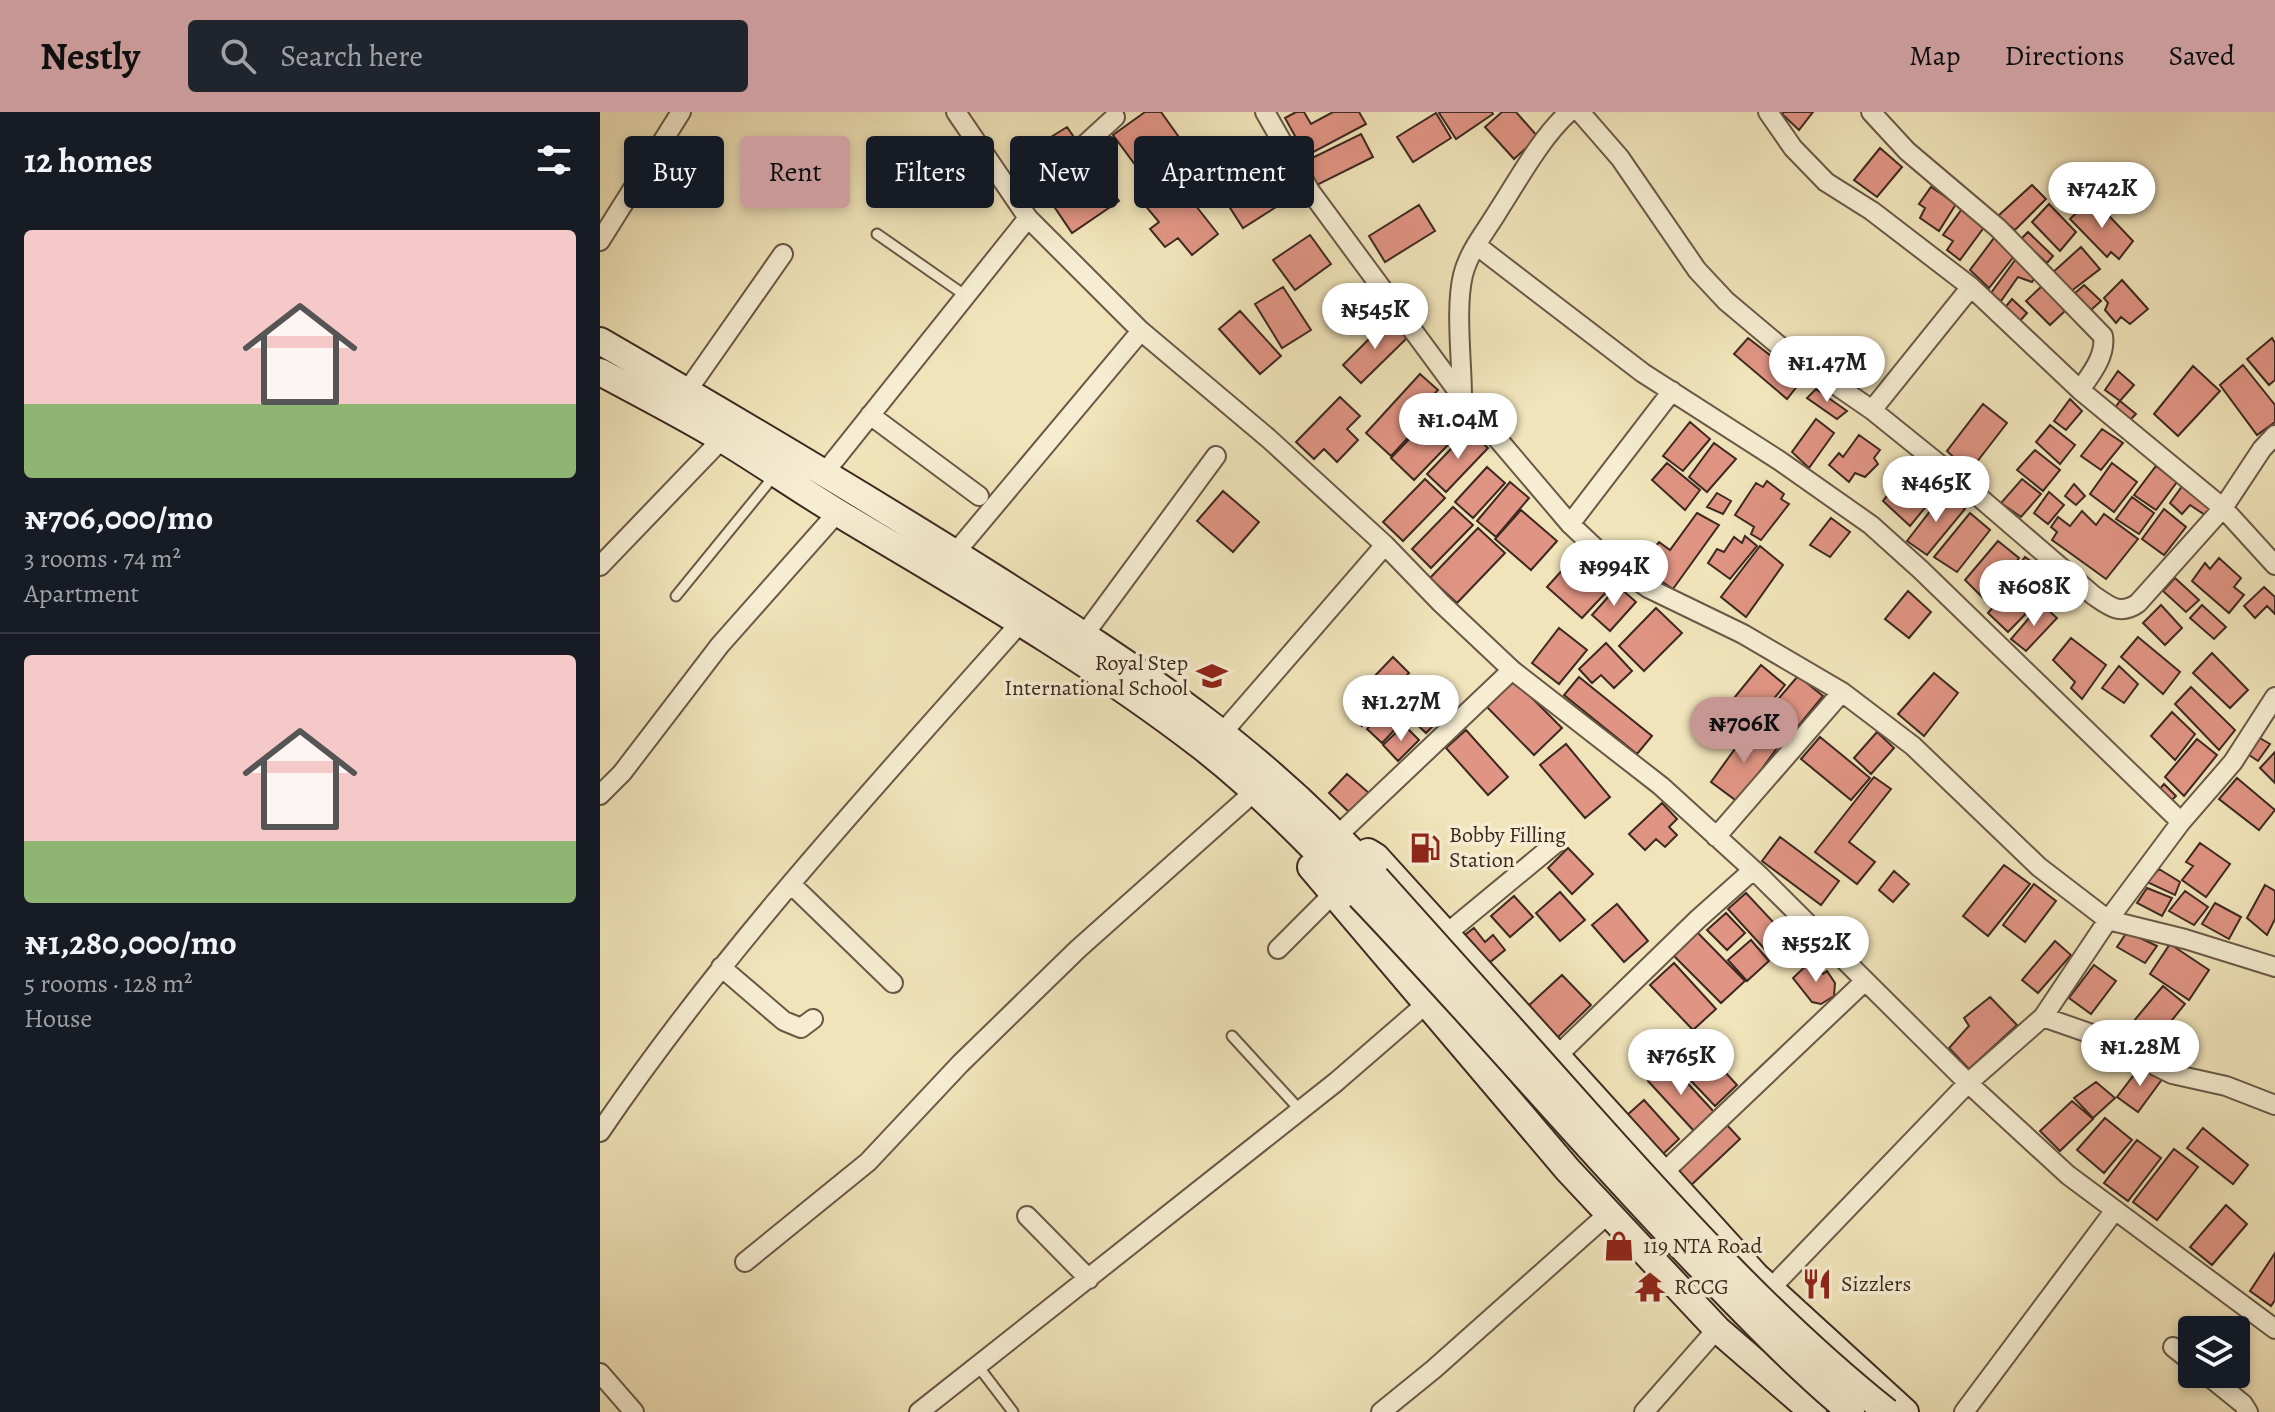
<!DOCTYPE html>
<html lang="en">
<head>
<meta charset="utf-8">
<style>
  :root { --surface:#171b24; --page:#20242c; --text:#f1f3f6; --muted:#9ea1a6; --line:#363941; --accent:#c59692 }
  body { margin:0; font-family:Alegreya,serif; background:var(--page); color:var(--text); height:100vh; display:flex; flex-direction:column; font-size:30px; white-space:nowrap }
  * { box-sizing:border-box; margin:0 }
  p { font-size:26px; color:var(--muted) }
  .icon { flex:none; width:44px; height:44px; fill:none; stroke:currentColor; stroke-width:2; stroke-linecap:round; stroke-linejoin:round }
  .map { position:relative; flex:1; overflow:hidden }
  .details { display:flex; flex-direction:column; background:var(--surface); width:600px }
  .details>* { flex:none }
  .top-card { position:absolute; left:24px; top:24px; width:760px; height:72px; display:flex; gap:16px }
  .tools { position:absolute; left:1578px; top:1204px; display:grid; gap:16px }
  .tools a { display:grid; place-items:center; width:72px; height:72px; border-radius:8px; background:var(--surface); box-shadow:0 4px 12px #0003; font-size:40px }
  .price { position:absolute; translate:-50% -68px; padding:0 18px; border-radius:28px; background:#fff; color:#222; font-size:26px; line-height:52px; filter:drop-shadow(0 2px 4px #0008) }
  .price::after { content:''; position:absolute; left:50%; top:48px; width:24px; height:18px; margin-left:-12px; background:inherit; clip-path:polygon(0 0,100% 0,50% 100%) }
  .price.active { background:var(--accent); color:#111 }
  ul { padding:0; list-style:none }
  li { display:grid; align-content:center; gap:16px; height:424px; padding:0 24px }
  li+li { border-top:2px solid var(--line) }
  li span { display:grid; place-items:center; height:248px; border-radius:8px; color:#555 }
  li>.icon { margin-inline-start:auto }
  span .icon { width:144px; height:144px; fill:#fffc; stroke-width:1 }
  li b { font-size:34px }
  h2 { display:flex; justify-content:space-between; align-items:center; height:96px; padding:0 24px; font-size:34px }
  .pill { padding:0 28px; border-radius:8px; background:var(--surface); box-shadow:0 4px 12px #0003; font-size:28px; line-height:72px }
  .pill.active { background:var(--accent); color:#111 }
  header { display:flex; align-items:center; gap:48px; box-sizing:border-box; height:112px; padding:0 40px; background:var(--accent); color:#111 }
  header strong { font-size:38px }
  nav { display:flex; gap:44px; margin-inline-start:auto; font-size:28px }
  .search { width:560px; height:72px; background:var(--page); display:flex; align-items:center; gap:20px; box-sizing:border-box; padding:0 28px; border-radius:8px; color:var(--muted); font-size:30px }
  main { display:flex; flex:1; min-height:0 }
  .map>svg:first-child { display:block }
</style>
</head>
<body>
<header>
<strong>Nestly</strong>
<div class="search"><svg class="icon" aria-label="search" viewBox="0 0 24 24"><circle cx="10" cy="10" r="6"/><path d="M15 15l6 6"/></svg>Search here</div>
<nav><a>Map</a><a>Directions</a><a>Saved</a></nav>
</header>
<main>
<section class="details">
<h2>12 homes<svg class="icon" aria-label="filters" viewBox="0 0 24 24"><path d="M4 7h16M4 17h16"/><circle cx="9" cy="7" r="2"/><circle cx="15" cy="17" r="2"/></svg></h2>
<ul>
<li><span style="background:linear-gradient(#f6c9c9 70%,#8fb573 0)"><svg class="icon" aria-label="home" viewBox="0 0 24 24"><path d="M3 11l9-7 9 7M6 9v11h12V9"/></svg></span><div><b>₦706,000/mo</b><p>3 rooms · 74 m²</p><p>Apartment</p></div></li>
<li><span style="background:linear-gradient(#f6c9c9 75%,#8fb573 0)"><svg class="icon" aria-label="home" viewBox="0 0 24 24"><path d="M3 11l9-7 9 7M6 9v11h12V9"/></svg></span><div><b>₦1,280,000/mo</b><p>5 rooms · 128 m²</p><p>House</p></div></li>
</ul>
</section>
<div class="map">
<svg width="1675" height="1300" viewBox="0 0 1675 1300">
  <rect width="100%" height="100%" fill="#f1e4ba"/>
  <filter id="stains"><feTurbulence type="fractalNoise" baseFrequency=".0025" numOctaves="4"/><feColorMatrix values="0 0 0 0 .2 0 0 0 0 .09 0 0 0 0 .02 0 0 0 .5 -.17"/></filter>
  <radialGradient id="worn" r=".72"><stop offset=".6" stop-color="#630" stop-opacity="0"/><stop offset="1" stop-color="#630" stop-opacity=".3"/></radialGradient>
  <path fill="#e09483" stroke="#3d2921" stroke-width="2" d="M545,0H561L581,28L539,58L513,23Z
    M696,0H704L711,12L733,0H759L766,12L706,44L685,6Z
    M841,0H892L893,2L856,27L839,1Z
    M902,0H916L938,25L914,47L885,15Z
    M1184,0H1213L1199,18L1182,2Z
    M836,1L851,26L813,50L797,25Z
    M467,15L478,31L455,47L443,30Z
    M761,22L773,45L717,73L706,49Z
    M661,30L695,83L643,116L609,63Z
    M1280,36L1302,55L1277,85L1254,68Z
    M496,55L519,89L472,121L449,87Z
    M574,66L618,122L592,143L578,126L565,135L550,117L559,110L543,91Z
    M1432,73L1446,87L1415,118L1398,104Z
    M1331,75L1356,92L1339,119L1320,106L1325,96L1319,92Z
    M1492,86L1533,129L1519,147L1511,140L1507,145L1470,107Z
    M1449,92L1476,120L1460,139L1432,110Z
    M819,93L835,119L785,150L769,124Z
    M1362,97L1385,114L1360,148L1347,138L1353,129L1343,123Z
    M1428,120L1453,144L1447,151L1421,127Z
    M710,123L731,152L695,178L673,148Z
    M1394,126L1415,143L1389,176L1370,158Z
    M1481,135L1500,157L1470,180L1451,162Z
    M1415,148L1437,163L1432,170L1418,165L1401,189L1391,181Z
    M1522,168L1548,197L1530,212L1521,205L1516,211L1505,198L1508,191L1504,186Z
    M1484,173L1501,189L1491,198L1474,182Z
    M1442,174L1465,199L1450,213L1426,189Z
    M683,175L711,218L682,236L655,192Z
    M1412,187L1427,201L1418,211L1403,198Z
    M640,199L681,244L660,262L619,217Z
    M788,208L807,226L761,271L743,253Z
    M1148,226L1202,268L1187,287L1134,242Z
    M1672,226L1675,231V268L1669,273L1647,247Z
    M1643,253L1675,293V310L1657,323L1620,273Z
    M1593,254L1620,279L1578,324L1554,302Z
    M1518,259L1534,273L1520,289L1505,278Z
    M820,262L838,278L807,311L815,318L791,344L766,321Z
    M1216,277L1247,299L1237,307L1207,286Z
    M740,285L760,304L747,317L758,328L737,350L724,337L714,347L696,330Z
    M850,285L873,307L814,368L791,346Z
    M1470,287L1482,299L1466,318L1454,309Z
    M1520,289L1536,302L1530,308L1514,297Z
    M1383,292L1407,311L1369,360L1347,339Z
    M1216,307L1234,321L1209,356L1192,340Z
    M1090,310L1110,327L1083,359L1063,344Z
    M1450,313L1475,333L1460,352L1436,330Z
    M1502,317L1523,331L1501,358L1481,344Z
    M869,318L888,336L846,380L827,362Z
    M1259,323L1280,338L1274,346L1278,352L1265,365L1255,361L1249,370L1229,353L1239,341L1243,345Z
    M1114,331L1136,347L1107,380L1089,365Z
    M1435,338L1460,358L1443,379L1417,358Z
    M1318,345L1346,370L1310,414L1283,389Z
    M1067,351L1100,378L1085,398L1052,368Z
    M1512,351L1537,370L1514,400L1490,382Z
    M1556,354L1577,370L1556,398L1534,383Z
    M887,355L905,371L873,406L855,390Z
    M825,367L845,386L803,429L783,410Z
    M1422,367L1441,382L1421,405L1401,391Z
    M1167,369L1184,382L1181,387L1189,392L1161,428L1151,422L1154,415L1135,403L1156,371L1163,375Z
    M910,370L929,386L896,425L877,409Z
    M1474,372L1485,384L1476,393L1465,384Z
    M1583,373L1611,397L1605,403L1590,393L1582,402L1570,391Z
    M623,379L659,410L633,440L597,409Z
    M1449,380L1464,393L1448,412L1434,401Z
    M1117,381L1131,389L1123,402L1107,395Z
    M1344,381L1365,397L1327,443L1307,429Z
    M1532,385L1554,401L1539,422L1516,407Z
    M853,395L873,413L831,456L812,437Z
    M1564,397L1586,415L1564,443L1542,427Z
    M921,398L957,429L931,458L895,427Z
    M1482,399L1496,413L1504,402L1538,427L1506,467L1452,428L1457,420L1451,415L1458,405L1470,414Z
    M1097,401L1119,413L1073,477L1052,463L1060,451L1048,443L1059,430L1070,438Z
    M1370,401L1390,418L1357,460L1334,445Z
    M1231,406L1250,420L1230,445L1210,433Z
    M878,416L905,441L857,491L830,466Z
    M1145,424L1157,434L1130,467L1108,451L1117,437L1124,440L1134,425L1142,431Z
    M1398,429L1419,446L1386,489L1365,468Z
    M1160,434L1183,453L1146,505L1121,485Z
    M976,443L1011,475L982,506L947,475Z
    M1425,445L1458,469L1451,481L1418,455Z
    M1619,446L1641,466L1634,475L1644,483L1629,501L1592,469L1605,451L1610,457Z
    M1421,462L1445,482L1408,520L1388,501Z
    M1575,466L1599,488L1586,500L1563,479Z
    M1018,474L1036,490L1010,519L992,503Z
    M1664,475L1675,485V502L1667,494L1655,506L1644,494Z
    M1308,479L1331,500L1309,526L1285,507Z
    M1441,492L1457,506L1426,539L1411,527Z
    M1561,493L1582,516L1565,533L1543,511Z
    M1602,493L1626,515L1614,527L1590,506Z
    M1056,496L1082,521L1044,559L1019,534Z
    M959,516L987,538L959,572L932,551Z
    M1538,525L1580,560L1563,582L1521,545Z
    M1471,526L1506,553L1482,587L1471,576L1475,570L1453,548Z
    M1006,531L1032,559L1014,576L1001,563L992,571L979,557Z
    M1612,541L1648,578L1630,596L1593,561Z
    M793,545L809,561L786,586L769,570Z
    M1161,553L1185,573L1150,616L1125,597Z
    M1519,554L1538,572L1524,591L1502,576Z
    M1334,561L1358,581L1324,624L1298,602Z
    M1198,564L1223,584L1182,634L1156,613Z
    M813,565L830,580L810,602L793,587Z
    M979,565L1052,624L1037,642L964,583Z
    M912,566L962,616L934,643L885,593Z
    M1591,575L1635,618L1619,638L1575,592Z
    M768,577L783,593L762,614L746,599Z
    M830,583L847,600L826,621L809,605Z
    M789,594L804,608L782,631L767,617Z
    M1572,600L1595,622L1575,648L1551,624Z
    M804,613L819,628L798,649L783,633Z
    M1150,616L1177,636L1138,690L1111,670Z
    M866,618L908,665L888,683L846,636Z
    M1277,620L1294,636L1271,662L1254,646Z
    M1220,625L1270,666L1251,688L1201,647Z
    M1658,625L1670,632L1658,649L1649,643Z
    M1597,627L1617,643L1584,684L1565,665Z
    M966,632L1010,685L985,706L940,653Z
    M1675,640V671L1660,656Z
    M747,662L769,681L750,701L729,681Z
    M1274,665L1291,677L1249,730L1275,750L1257,772L1215,740Z
    M1637,666L1675,698L1659,718L1619,687Z
    M1564,672L1576,684L1570,690L1557,680Z
    M1062,691L1077,707L1069,715L1077,723L1065,735L1056,727L1045,738L1029,722Z
    M1180,725L1239,769L1221,793L1162,749Z
    M1600,731L1630,752L1606,785L1582,768L1593,754L1586,750Z
    M968,736L993,762L972,782L948,756Z
    M1404,753L1430,772L1388,824L1363,804Z
    M1559,757L1580,770L1575,783L1547,770Z
    M1294,759L1309,772L1293,790L1279,778Z
    M1434,772L1456,789L1425,830L1403,813Z
    M1665,773L1675,779V807L1667,823L1647,806Z
    M1547,776L1572,786L1562,804L1537,791Z
    M1585,779L1608,795L1594,813L1569,799Z
    M960,780L985,808L960,829L936,801Z
    M1146,781L1189,827L1171,844L1128,797Z
    M914,784L933,805L910,825L891,804Z
    M1615,791L1641,805L1629,827L1602,812Z
    M1017,792L1048,829L1024,850L992,813Z
    M1126,801L1145,821L1127,838L1107,818Z
    M874,816L885,830L893,823L905,838L884,855L861,826Z
    M1096,819L1145,869L1121,891L1072,842Z
    M1527,820L1557,834L1545,851L1517,835Z
    M1151,828L1169,849L1147,869L1128,848Z
    M1455,829L1471,843L1438,881L1422,868Z
    M1570,832L1609,858L1589,888L1550,862Z
    M1211,849L1223,862L1227,859L1235,871L1234,884L1221,892L1212,890L1193,866Z
    M1074,851L1116,897L1093,918L1050,873Z
    M1494,853L1516,869L1491,902L1469,886Z
    M962,863L991,893L956,927L926,896Z
    M1563,874L1585,892L1551,934L1528,916Z
    M1390,885L1417,913L1369,957L1349,936L1369,914L1364,906Z
    M1097,930L1137,973L1115,994L1074,951Z
    M1068,950L1115,1001L1094,1019L1048,969Z
    M1543,951L1563,966L1538,1000L1517,985Z
    M1496,970L1515,986L1493,1006L1474,986Z
    M1044,988L1079,1027L1062,1043L1026,1004Z
    M1472,989L1493,1007L1460,1039L1440,1019Z
    M1505,1006L1532,1028L1504,1061L1477,1038Z
    M1126,1012L1140,1027L1088,1076L1074,1061Z
    M1603,1016L1648,1053L1633,1072L1587,1036Z
    M1537,1028L1561,1046L1528,1089L1504,1071Z
    M1574,1037L1598,1055L1557,1108L1533,1090Z
    M1626,1093L1647,1112L1612,1153L1590,1135Z
    M1675,1141V1188L1671,1194L1650,1179Z"/>
  <g fill="none" stroke-linecap="round" stroke-linejoin="round">
    <g stroke="#6a5847" stroke-width="13">
      <path id="lane" d="M277,122L366,184
        M76,484L174,364
        M632,924L700,998
        M378,1254L413,1300"/>
    </g>
    <g stroke="#6a5847" stroke-width="22">
      <path id="street" d="M356,0L428,106L541,219L668,326L785,433L841,491L912,558L1061,674L1161,765L1368,971L1468,1063L1675,1217
        M665,0L710,79L862,285L970,412L1007,447L1048,476L1143,522L1242,580L1313,634L1439,755L1508,808L1585,827L1675,855
        M980,0L1020,46L1097,158L1126,189L1182,236L1272,298L1365,373L1493,483C1509,494 1520,504 1538,491L1623,396L1662,337L1675,323
        M1168,0L1193,36L1226,70L1272,99L1371,175L1480,278L1623,396L1675,453
        M1271,0L1307,39L1398,116L1503,224C1506,244 1491,262 1480,278
        M420,92L515,5
        M0,129L81,0
        M876,133L1043,261L1180,349L1271,413L1321,458L1581,710
        M87,279L183,142
        M862,285C862,250 855,196 863,163C869,139 886,119 898,99C920,65 940,27 969,0
        M1272,298L1371,175
        M270,303L379,384
        M225,360L428,106
        M970,412L1072,279
        M355,441L541,219
        M0,454L122,327
        M484,523L616,344
        M623,620L785,433
        M0,683L22,661L120,533L237,401
        M738,723L912,558
        M1116,725L1242,580
        M192,773L293,871
        M846,822L956,731
        M678,837L733,782
        M121,855L184,909L201,916L213,907
        M1443,905L1508,808L1581,710L1633,650L1675,585
        M957,944L1098,807L1153,758
        M0,1020C124,837 275,675 421,510
        M1063,1061L1265,869
        M427,1104L489,1167
        M145,1150L268,1050L360,952L478,837L654,680
        M1170,1177L1368,971L1443,905L1489,921L1572,962L1626,974L1675,993
        M1573,1235L1592,1250
        M0,1261L34,1300
        M1606,1262L1643,1292L1648,1300
        M319,1300L736,970L826,892
        M781,1300L834,1257L1008,1102
        M1044,1300L1117,1217
        M1364,1300L1515,1098"/>
    </g>
    <g stroke="#3d2921" stroke-width="30">
      <path id="secondary" d="M0,229C133,306 265,384 396,467C534,554 667,641 776,766
        M0,260C41,282 82,303 122,327C165,353 206,382 250,408C369,479 491,549 601,634C659,679 710,732 760,784
        M768,740L776,745L1156,1164L1305,1300
        M711,755L968,1058L1117,1217L1213,1300"/>
    </g>
    <use href="#lane" stroke="#f6edd2" stroke-width="9"/>
    <use href="#street" stroke="#f6edd2" stroke-width="18"/>
    <use href="#secondary" stroke="#f6edd2" stroke-width="26"/>
    <g stroke="#3d2921" stroke-width="30" stroke-linecap="butt">
      <path id="secondary-bridge" d="M776,766C847,845 919,925 990,1005C1083,1109 1178,1213 1287,1300
        M760,784C875,904 982,1032 1098,1152C1147,1203 1197,1255 1251,1300"/>
    </g>
    <use href="#secondary-bridge" stroke="#f6edd2" stroke-width="26"/>
  </g>
  <defs>
    <g id="school-bare" transform="scale(2.4)"><path d="M0-5L7-2L0 1L-7-2ZM-4 1L0 2.5L4 1V4Q0 6-4 4Z" fill="#8f2418" stroke="#f6edd2" stroke-width="2.5" paint-order="stroke"/></g>
    <g id="fuel-bare" transform="scale(2.4)"><path d="M-5.5-6h7V0h2V4h1.3V-2.5L3-4.5l.8-.8L6-3V5H2.5V1h-1V6h-7ZM-4.2-4.7v3.2H.2V-4.7Z" fill="#8f2418" stroke="#f6edd2" stroke-width="2.5" paint-order="stroke"/></g>
    <g id="shop-bare" transform="scale(2.4)"><path d="M-5-2.5h2.3a2.7 3.5 0 0 1 5.4 0H5L5.5 6h-11ZM-1.5-2.5h3a1.5 2.3 0 0 0-3 0Z" fill="#8f2418" stroke="#f6edd2" stroke-width="2.5" paint-order="stroke"/></g>
    <g id="restaurant-bare" transform="scale(2.4)"><path d="M-5-6h1v4h1v-4h1v4h1v-4h1v5L-1.5 .5V6h-2V.5L-5-1ZM5-6V6H3V1.5H1.5Q1.5-4 5-6Z" fill="#8f2418" stroke="#f6edd2" stroke-width="2.5" paint-order="stroke"/></g>
    <g id="temple-bare" transform="scale(2.4)"><path d="M0-6L5-2H3V0L6.5 2.5H4V6H1.5V3h-3V6H-4V2.5H-6.5L-3 0V-2H-5Z" fill="#8f2418" stroke="#f6edd2" stroke-width="2.5" paint-order="stroke"/></g>
  </defs>
  <g fill-rule="evenodd">
    <use href="#school-bare" x="612" y="564"/>
    <use href="#fuel-bare" x="825" y="736"/>
    <use href="#shop-bare" x="1019" y="1134"/>
    <use href="#restaurant-bare" x="1217" y="1172"/>
    <use href="#temple-bare" x="1050" y="1175"/>
  </g>
  <g text-anchor="middle" dominant-baseline="central" stroke-width="7" stroke-linejoin="round" paint-order="stroke">
    <g font-size="22" fill="#3d2921" stroke="#f6edd2" text-anchor="start">
      <text x="588" y="551" text-anchor="end">Royal Step<tspan x="588" dy="25">International School</tspan></text>
      <text x="849" y="723">Bobby Filling<tspan x="849" dy="25">Station</tspan></text>
      <text x="1043" y="1134">119 NTA Road</text>
      <text x="1241" y="1172">Sizzlers</text>
      <text x="1074" y="1175">RCCG</text>
    </g>
  </g>
  <rect width="100%" height="100%" filter="url(#stains)"/>
  <rect width="100%" height="100%" fill="url(#worn)"/>
</svg>
<div class="tools">
<a><svg class="icon" aria-label="layers" viewBox="0 0 24 24"><path d="M12 4l9 5-9 5-9-5zM3 14l9 5 9-5"/></svg></a>
</div>
<b class="price" style="left:1502px;top:118px">₦742K</b>
<b class="price" style="left:775px;top:239px">₦545K</b>
<b class="price" style="left:1227px;top:292px">₦1.47M</b>
<b class="price" style="left:858px;top:349px">₦1.04M</b>
<b class="price" style="left:1336px;top:412px">₦465K</b>
<b class="price" style="left:1014px;top:496px">₦994K</b>
<b class="price" style="left:1434px;top:516px">₦608K</b>
<b class="price" style="left:801px;top:631px">₦1.27M</b>
<b class="price active" style="left:1144px;top:653px">₦706K</b>
<b class="price" style="left:1216px;top:872px">₦552K</b>
<b class="price" style="left:1540px;top:976px">₦1.28M</b>
<b class="price" style="left:1081px;top:985px">₦765K</b>
<div class="top-card">
<a class="pill">Buy</a>
<a class="pill active">Rent</a>
<a class="pill">Filters</a>
<a class="pill">New</a>
<a class="pill">Apartment</a>
</div>
</div>
</main>
</body>
</html>
